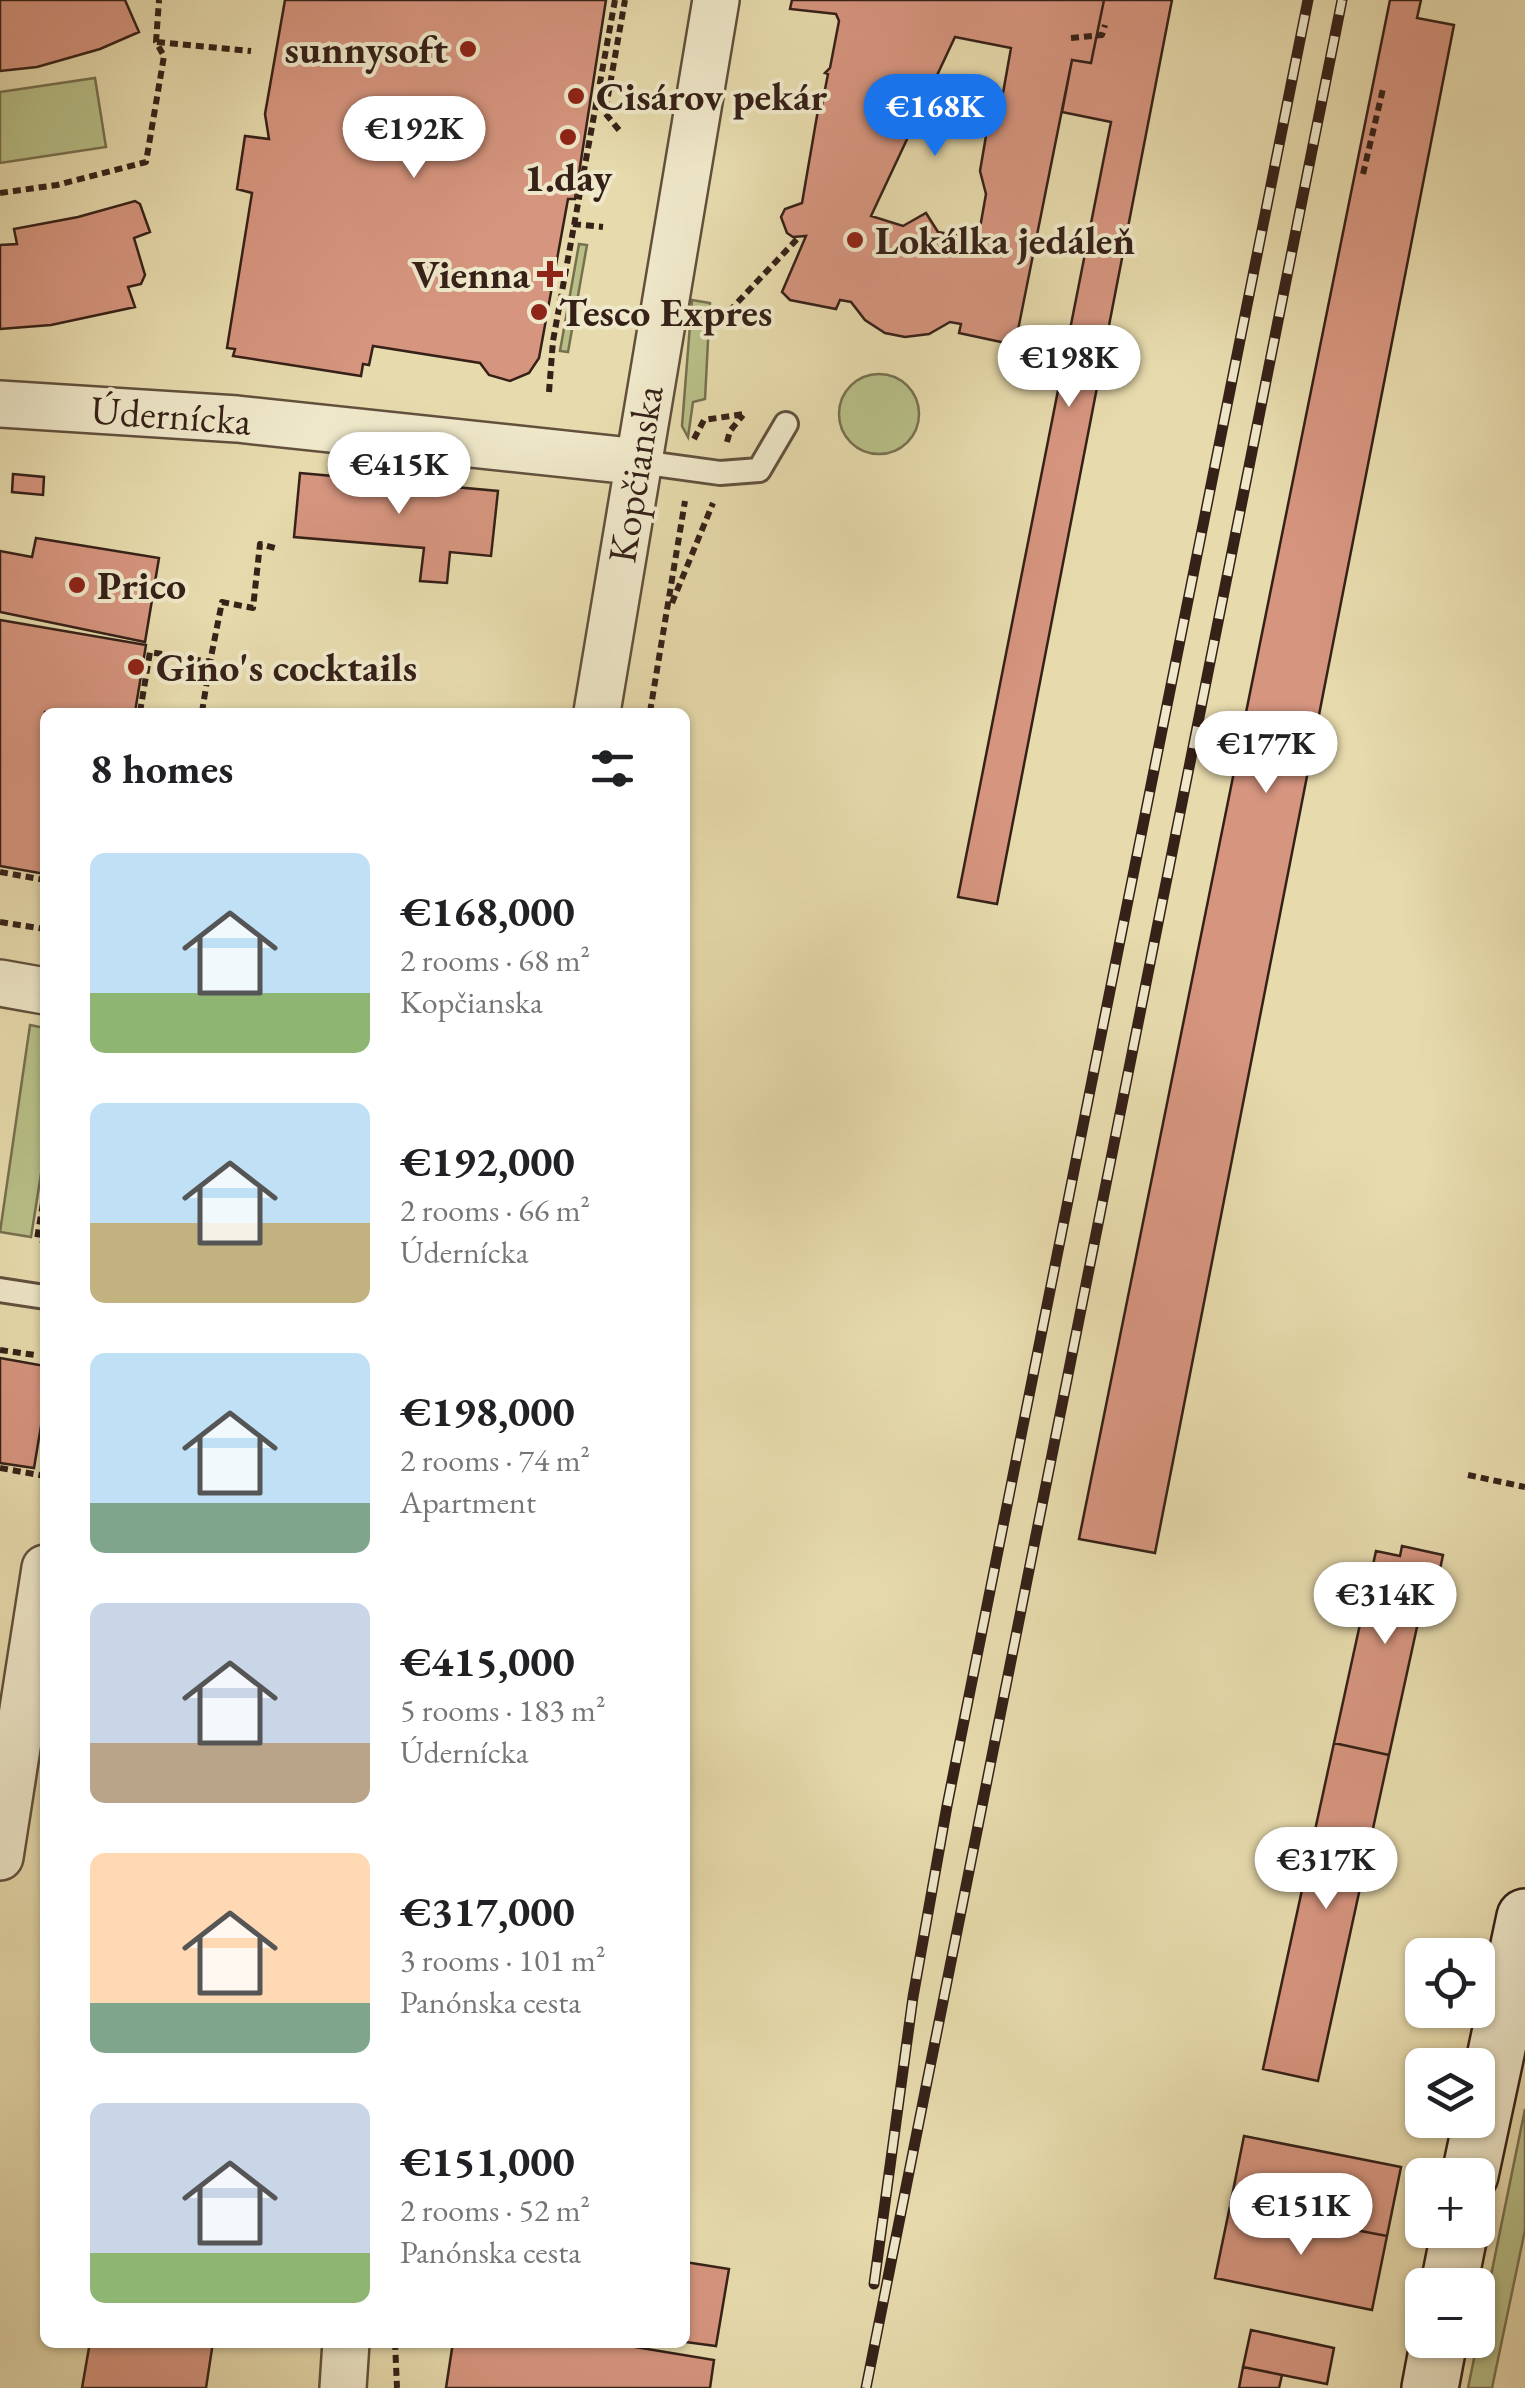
<!DOCTYPE html>
<html lang="en">
<head>
<meta charset="utf-8">
<style>
  :root { --surface:#fff; --page:#f2f2f2; --text:#202124; --muted:#757577; --accent:#1a73e8 }
  body { margin:0; font-family:"EB Garamond",serif; background:var(--page); color:var(--text); height:100vh; display:flex; flex-direction:column; font-size:38px; white-space:nowrap }
  * { box-sizing:border-box; margin:0 }
  p { font-size:32px; color:var(--muted) }
  .icon { flex:none; width:55px; height:55px; fill:none; stroke:currentColor; stroke-width:2; stroke-linecap:round; stroke-linejoin:round }
  .map { position:relative; flex:1; overflow:hidden }
  .sheet { position:absolute; left:40px; top:708px; width:650px; height:1640px; display:flex; flex-direction:column; background:var(--surface); border-radius:15px; box-shadow:0 2px 8px #0004 }
  .sheet>* { flex:none }
  .controls { position:absolute; left:1405px; top:1938px; display:grid; gap:20px }
  .controls a { display:grid; place-items:center; width:90px; height:90px; border-radius:15px; background:var(--surface); box-shadow:0 2px 8px #0004; font-size:50px }
  .price { position:absolute; translate:-50% -85px; padding:0 22px; border-radius:35px; background:#fff; color:#222; font-size:32px; line-height:65px; filter:drop-shadow(0 2px 5px #0008) }
  .price::after { content:''; position:absolute; left:50%; top:60px; width:30px; height:22px; margin-left:-15px; background:inherit; clip-path:polygon(0 0,100% 0,50% 100%) }
  .price.on { background:var(--accent); color:#fff }
  ul { padding:0; list-style:none }
  li { display:flex; align-items:center; gap:30px; height:250px; padding:0 50px }
  li span { display:grid; place-items:center; flex:none; width:280px; height:200px; border-radius:15px; color:#555 }
  li>.icon { margin-inline-start:auto }
  span .icon { width:120px; height:120px; fill:#fffc; stroke-width:1 }
  li b { font-size:42px }
  h2 { display:flex; justify-content:space-between; align-items:center; height:120px; padding:0 50px; font-size:42px }
  .map>svg:first-child { display:block }
</style>
</head>
<body>
<div class="map">
<svg width="1525" height="2388" viewBox="0 0 1525 2388">
  <rect width="100%" height="100%" fill="#e7dbad"/>
  <filter id="stains"><feTurbulence type="fractalNoise" baseFrequency=".002" numOctaves="4"/><feColorMatrix values="0 0 0 0 .2 0 0 0 0 .09 0 0 0 0 .02 0 0 0 .5 -.17"/></filter>
  <radialGradient id="worn" r=".72"><stop offset=".6" stop-color="#630" stop-opacity="0"/><stop offset="1" stop-color="#630" stop-opacity=".3"/></radialGradient>
  <path fill="#b8c088" stroke="#777050" stroke-width="2.5" d="M95,78L106,147L0,163V92Z
    M579,244L587,245L568,352L560,351Z
    M692,300L710,303L705,399L693,402L688,437L682,426Z
    M839 414a40 40 0 1 1 80 0a40 40 0 1 1-80 0Z
    M30,1025L45,1028V1149L31,1237L0,1232Z
    M1525,2109V2230L1492,2388H1468Z"/>
  <path fill="#d6957f" stroke="#362118" stroke-width="2.5" fill-rule="evenodd" d="M0,0H125L139,32L100,49L37,67L0,71Z
    M285,0H606L575,199H568L539,358L529,373L510,381L489,375L480,363L373,346L369,365L363,364L361,376L233,356L235,349L227,348L252,193L237,189L245,136L269,139L265,114Z
    M792,0H1104L1091,63L1072,60L1015,345L959,333L961,324L950,322L929,334L905,337L885,333L865,320L851,302L840,300L836,309L790,300L782,292L806,236L793,237L787,233L781,217L785,209L802,203L818,110H821L828,74L825,73L830,68L839,21L836,14L790,9ZM955,37L1011,48L1000,110L986,136L980,171L986,194L978,239L938,232L926,213L903,226L871,216Z
    M1104,0H1172L997,904L958,897L1111,122L1062,112L1072,60L1091,63Z
    M1390,0H1421L1417,18L1454,25L1155,1553L1079,1539Z
    M135,201L140,204L150,232L134,238L145,275L141,284L128,287L135,307L51,325L0,329V245L17,244L14,229L78,217Z
    M300,473L498,491L491,556L450,552L447,583L420,581L424,548L294,537Z
    M13,474L44,477L43,495L12,492Z
    M36,538L159,558L145,642L0,612V551L32,557Z
    M0,620L146,645L135,712H45V874L0,866Z
    M0,1358L45,1366V1402L34,1468L0,1463Z
    M1402,1546L1443,1555L1434,1598L1424,1595L1389,1755L1334,1743L1376,1551L1400,1556Z
    M1334,1743L1389,1755L1318,2081L1263,2069Z
    M1244,2136L1401,2167L1387,2236L1230,2206Z
    M1230,2206L1387,2236L1372,2310L1215,2278Z
    M685,2262L729,2269L716,2346L685,2342Z
    M1251,2330L1334,2348L1327,2384L1243,2367Z
    M90,2342H213L206,2388H82Z
    M453,2342H605L714,2360L710,2388H446Z
    M1243,2367L1282,2375L1279,2388H1239Z"/>
  <g fill="none" stroke-linecap="round" stroke-linejoin="round">
    <g stroke="#62503d" stroke-width="28">
      <path id="service" d="M640,462L720,473L759,470L786,424
        M0,1290L45,1297"/>
    </g>
    <g stroke="#62503d" stroke-width="50">
      <path id="minor" d="M0,404L237,419L640,462
        M597,712L716,0
        M0,983L45,991
        M0,1857L45,1568
        M343,2388L346,2342"/>
    </g>
    <g stroke="#362118" stroke-width="60">
      <path id="secondary" d="M1470,2175L1525,1917
        M1449,2285L1460,2230
        M1430,2388L1439,2340"/>
    </g>
    <path stroke="#362118" stroke-width="6" stroke-dasharray="8 5" stroke-linecap="butt" d="M1071,38L1102,35L1105,25
      M157,42L251,51
      M619,130L605,113L625,0
      M1363,174L1383,89
      M0,193L57,185L146,162L164,56L156,42L159,0
      M573,224L603,227
      M720,321L799,237
      M549,392L553,341L615,0
      M694,439L704,420L744,414
      M727,442L730,431L743,415
      M672,603L713,503
      M140,712L150,652L210,662L222,602L253,608L260,544L275,548
      M202,712L210,662
      M650,712L685,501
      M0,872L45,880
      M0,922L45,929
      M45,1191L37,1239L45,1241
      M0,1350L35,1355
      M0,1468L45,1476
      M1468,1475L1525,1487
      M395,2342L397,2388"/>
    <use href="#service" stroke="#efe8ca" stroke-width="22"/>
    <use href="#minor" stroke="#efe8ca" stroke-width="45"/>
    <use href="#secondary" stroke="#efe8ca" stroke-width="55"/>
    <g stroke="#362118" stroke-width="11">
      <path id="rail" d="M874,2284L913,1997L947,1806L1308,0
        M866,2388L1342,0"/>
    </g>
    <use href="#rail" stroke="#efe8ca" stroke-width="8" stroke-dasharray="22" stroke-linecap="butt"/>
  </g>
  <g fill="#8f2418" stroke="#efe8ca" stroke-width="4">
    <circle cx="468" cy="49" r="10"/>
    <circle cx="576" cy="96" r="10"/>
    <circle cx="568" cy="137" r="10"/>
    <circle cx="855" cy="240" r="10"/>
    <path d="M545 259h10v10h10v10h-10v10h-10v-10h-10v-10h10z"/>
    <circle cx="539" cy="312" r="10"/>
    <circle cx="77" cy="585" r="10"/>
    <circle cx="136" cy="667" r="10"/>
  </g>
  <g text-anchor="middle" dominant-baseline="central" stroke-width="8" stroke-linejoin="round" paint-order="stroke">
    <g font-size="40" font-weight="bold" fill="#362118" stroke="#efe8ca" text-anchor="start">
      <text x="448" y="49" text-anchor="end">sunnysoft</text>
      <text x="596" y="96">Cisárov pekár</text>
      <text x="568" y="177" text-anchor="middle">1.day</text>
      <text x="875" y="240">Lokálka jedáleň</text>
      <text x="530" y="274" text-anchor="end">Vienna</text>
      <text x="559" y="312">Tesco Expres</text>
      <text x="97" y="585">Prico</text>
      <text x="156" y="667">Gino's cocktails</text>
    </g>
    <g font-size="40" fill="#362118" stroke="#efe8ca">
      <text transform="translate(171 415) rotate(4)">Údernícka</text>
      <text transform="translate(635 474) rotate(-81)">Kopčianska</text>
    </g>
  </g>
  <rect width="100%" height="100%" filter="url(#stains)"/>
  <rect width="100%" height="100%" fill="url(#worn)"/>
</svg>
<div class="controls">
<a><svg class="icon" aria-label="locate" viewBox="0 0 24 24"><circle cx="12" cy="12" r="6"/><path d="M12 2v4M12 18v4M2 12h4M18 12h4"/></svg></a>
<a><svg class="icon" aria-label="layers" viewBox="0 0 24 24"><path d="M12 4l9 5-9 5-9-5zM3 14l9 5 9-5"/></svg></a>
<a>+</a>
<a>−</a>
</div>
<b class="price on" style="left:935px;top:159px">€168K</b>
<b class="price" style="left:414px;top:181px">€192K</b>
<b class="price" style="left:1069px;top:410px">€198K</b>
<b class="price" style="left:399px;top:517px">€415K</b>
<b class="price" style="left:1266px;top:796px">€177K</b>
<b class="price" style="left:1385px;top:1647px">€314K</b>
<b class="price" style="left:1326px;top:1912px">€317K</b>
<b class="price" style="left:1301px;top:2258px">€151K</b>
<section class="sheet">
<h2>8 homes<svg class="icon" aria-label="filters" viewBox="0 0 24 24"><path d="M4 7h16M4 17h16"/><circle cx="9" cy="7" r="2"/><circle cx="15" cy="17" r="2"/></svg></h2>
<ul>
<li><span style="background:linear-gradient(#bfe0f5 70%,#8fb573 0)"><svg class="icon" aria-label="home" viewBox="0 0 24 24"><path d="M3 11l9-7 9 7M6 9v11h12V9"/></svg></span><div><b>€168,000</b><p>2 rooms · 68 m²</p><p>Kopčianska</p></div></li>
<li><span style="background:linear-gradient(#bfe0f5 60%,#c2b280 0)"><svg class="icon" aria-label="home" viewBox="0 0 24 24"><path d="M3 11l9-7 9 7M6 9v11h12V9"/></svg></span><div><b>€192,000</b><p>2 rooms · 66 m²</p><p>Údernícka</p></div></li>
<li><span style="background:linear-gradient(#bfe0f5 75%,#7fa58c 0)"><svg class="icon" aria-label="home" viewBox="0 0 24 24"><path d="M3 11l9-7 9 7M6 9v11h12V9"/></svg></span><div><b>€198,000</b><p>2 rooms · 74 m²</p><p>Apartment</p></div></li>
<li><span style="background:linear-gradient(#c9d6e8 70%,#b9a48a 0)"><svg class="icon" aria-label="home" viewBox="0 0 24 24"><path d="M3 11l9-7 9 7M6 9v11h12V9"/></svg></span><div><b>€415,000</b><p>5 rooms · 183 m²</p><p>Údernícka</p></div></li>
<li><span style="background:linear-gradient(#ffd9b3 75%,#7fa58c 0)"><svg class="icon" aria-label="home" viewBox="0 0 24 24"><path d="M3 11l9-7 9 7M6 9v11h12V9"/></svg></span><div><b>€317,000</b><p>3 rooms · 101 m²</p><p>Panónska cesta</p></div></li>
<li><span style="background:linear-gradient(#c9d6e8 75%,#8fb573 0)"><svg class="icon" aria-label="home" viewBox="0 0 24 24"><path d="M3 11l9-7 9 7M6 9v11h12V9"/></svg></span><div><b>€151,000</b><p>2 rooms · 52 m²</p><p>Panónska cesta</p></div></li>
</ul>
</section>
</div>
</body>
</html>
